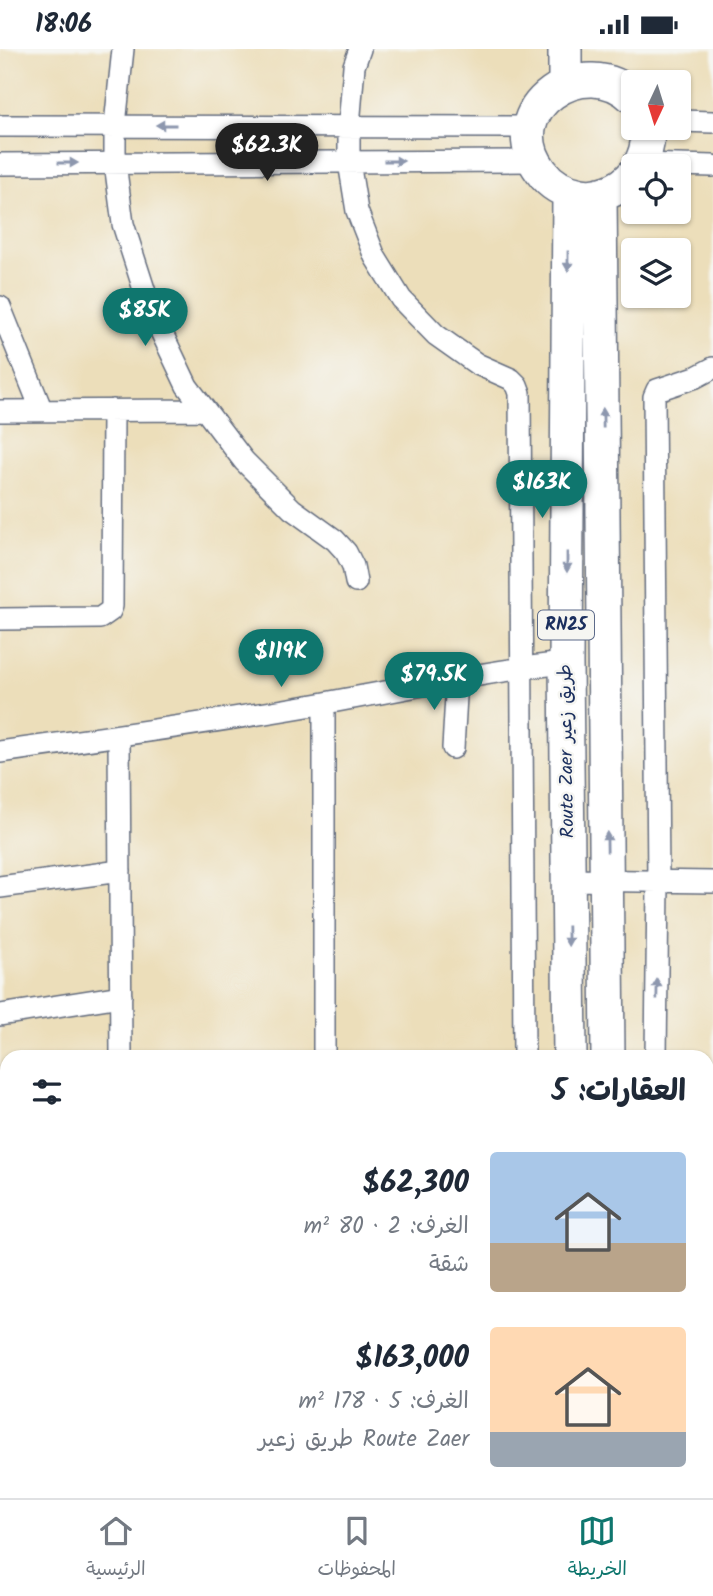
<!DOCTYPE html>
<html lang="ar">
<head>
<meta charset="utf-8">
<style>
  :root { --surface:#fff; --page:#f6f6f7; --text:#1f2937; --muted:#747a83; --line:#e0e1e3; --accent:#0f766e }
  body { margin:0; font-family:Kalam,"Playpen Sans Arabic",sans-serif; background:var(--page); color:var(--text); direction:rtl; height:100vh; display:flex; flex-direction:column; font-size:26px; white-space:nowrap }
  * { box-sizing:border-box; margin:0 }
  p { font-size:23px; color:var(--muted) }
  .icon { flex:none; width:38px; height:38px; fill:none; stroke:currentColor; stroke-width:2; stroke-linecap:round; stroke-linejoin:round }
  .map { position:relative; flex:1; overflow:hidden; direction:ltr }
  .drawer { position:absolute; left:0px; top:1001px; width:714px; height:448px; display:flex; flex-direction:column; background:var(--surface); border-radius:21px 21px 0 0; box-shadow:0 2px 5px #0004; direction:rtl }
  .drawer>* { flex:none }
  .needle { width:46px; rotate:184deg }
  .buttons { position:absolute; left:621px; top:21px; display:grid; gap:14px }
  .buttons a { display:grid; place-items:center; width:70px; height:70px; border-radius:7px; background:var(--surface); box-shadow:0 2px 5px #0004; font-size:35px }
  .price { position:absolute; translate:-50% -60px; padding:0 16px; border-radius:24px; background:var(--accent); color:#fff; font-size:23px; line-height:46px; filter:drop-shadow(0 2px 4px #0008) }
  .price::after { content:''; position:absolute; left:50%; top:42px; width:21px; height:16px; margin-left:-10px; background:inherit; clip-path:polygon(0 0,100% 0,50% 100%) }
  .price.selected { background:#222; color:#fff }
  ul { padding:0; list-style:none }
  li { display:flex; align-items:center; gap:21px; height:175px; padding:0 28px }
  li span { display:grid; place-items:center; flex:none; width:196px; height:140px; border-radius:7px; color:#555 }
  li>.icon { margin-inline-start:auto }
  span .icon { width:84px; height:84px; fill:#fffc; stroke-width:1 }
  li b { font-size:30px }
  h2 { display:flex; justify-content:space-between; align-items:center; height:84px; padding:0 28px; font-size:30px }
  .status { display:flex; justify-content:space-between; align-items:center; height:49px; padding:0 35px; background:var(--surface); direction:ltr }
  .status svg { height:19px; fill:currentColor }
  .menu { display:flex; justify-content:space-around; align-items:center; height:98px; border-top:2px solid var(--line); background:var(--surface); font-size:19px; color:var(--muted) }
  .menu a { display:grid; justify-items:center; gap:4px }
  .menu .selected { color:var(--accent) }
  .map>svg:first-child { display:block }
</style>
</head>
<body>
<div class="status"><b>18:06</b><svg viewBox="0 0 49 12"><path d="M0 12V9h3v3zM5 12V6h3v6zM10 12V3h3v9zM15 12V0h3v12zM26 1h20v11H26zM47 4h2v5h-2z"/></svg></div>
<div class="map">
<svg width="713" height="1449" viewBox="0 0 713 1449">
  <rect width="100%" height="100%" fill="#f6f6f2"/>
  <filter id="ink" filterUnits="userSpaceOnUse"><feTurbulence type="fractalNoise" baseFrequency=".0143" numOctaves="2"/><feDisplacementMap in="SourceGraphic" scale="14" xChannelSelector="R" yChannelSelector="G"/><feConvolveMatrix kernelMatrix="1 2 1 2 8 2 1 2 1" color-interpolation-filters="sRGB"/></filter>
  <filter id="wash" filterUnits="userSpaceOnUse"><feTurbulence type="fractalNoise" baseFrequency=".00686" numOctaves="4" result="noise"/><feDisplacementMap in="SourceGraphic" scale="28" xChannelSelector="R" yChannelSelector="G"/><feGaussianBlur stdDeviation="1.57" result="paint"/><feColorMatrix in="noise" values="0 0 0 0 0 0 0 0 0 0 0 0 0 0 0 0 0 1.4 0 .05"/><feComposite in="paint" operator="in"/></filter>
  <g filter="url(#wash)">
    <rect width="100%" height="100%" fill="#ecdeba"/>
  </g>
  <g filter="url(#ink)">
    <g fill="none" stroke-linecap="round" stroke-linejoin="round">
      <g stroke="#646c7e" stroke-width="24">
        <path id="minor" d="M123,0L115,76V114L123,175L150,259L187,337L244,412L292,460L335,491L346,503L353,517L356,533
          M360,0L354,17L349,77V113L357,162L375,208L401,250L436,286L477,315L511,330L517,336L520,344L524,1008
          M679,72L713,73
          M0,77L529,78
          M0,115L533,112
          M641,115L713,117
          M0,258L42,362
          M0,362L205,361
          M0,570L100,569L110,562L112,557L113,361
          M324,655V1008
          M119,687L121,1008
          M453,699L457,630
          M0,703C109,688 217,673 325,654C406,640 485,622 566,614
          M568,831L713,833
          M0,838L120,822
          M0,966L121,947
          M656,1008L658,834L654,348L657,341L696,328L713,319
          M0,1095L7,1093
          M0,1232L7,1231
          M0,1368L7,1367
          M123,1442V1449
          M324,1449L368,1442
          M651,1449V1442"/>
      </g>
      <g stroke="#646c7e" stroke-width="36">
        <path id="primary" d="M565,0V31
          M634,49C586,0 495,60 541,122C550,135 564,143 581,146C600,149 622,140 634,125
          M639,117C646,105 649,92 647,79
          M569,144L566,614L570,1008
          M600,145L608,1008
          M570,1449V1442
          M608,1449V1442"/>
      </g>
      <use href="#minor" stroke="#fff" stroke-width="21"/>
      <use href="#primary" stroke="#fff" stroke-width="33"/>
    </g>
    <defs><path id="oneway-solid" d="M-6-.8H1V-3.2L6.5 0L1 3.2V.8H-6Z" transform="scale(1.75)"/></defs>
    <g fill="#8d97ae">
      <use href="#oneway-solid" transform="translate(166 76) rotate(-180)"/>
      <use href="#oneway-solid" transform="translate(394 112)"/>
      <use href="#oneway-solid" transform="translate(68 114)"/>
      <use href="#oneway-solid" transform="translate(568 212) rotate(90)"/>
      <use href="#oneway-solid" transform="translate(603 369) rotate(-91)"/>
      <use href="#oneway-solid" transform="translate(567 513) rotate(90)"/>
      <use href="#oneway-solid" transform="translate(607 793) rotate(-91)"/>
      <use href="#oneway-solid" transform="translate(568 887) rotate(89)"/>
      <use href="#oneway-solid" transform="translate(657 940) rotate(-89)"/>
    </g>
  </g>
  <g text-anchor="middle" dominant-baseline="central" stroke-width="5" stroke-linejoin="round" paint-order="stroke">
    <rect fill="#f6f6f2" stroke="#5d6b8a" stroke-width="2" x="538" y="561.5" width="56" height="29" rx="5"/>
    <g font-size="18" font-weight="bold" fill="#1b2f5e">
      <text x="566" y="576">RN25</text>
    </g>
    <g font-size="19" fill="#1b2f5e" stroke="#f6f6f2">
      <text transform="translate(567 702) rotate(-91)">Route Zaer طريق زعير</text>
    </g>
  </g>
</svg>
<div class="buttons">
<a><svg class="needle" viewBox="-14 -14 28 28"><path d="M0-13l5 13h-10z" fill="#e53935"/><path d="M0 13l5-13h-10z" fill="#747a83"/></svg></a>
<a><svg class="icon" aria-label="locate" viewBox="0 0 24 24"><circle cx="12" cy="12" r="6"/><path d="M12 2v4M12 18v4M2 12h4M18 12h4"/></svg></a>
<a><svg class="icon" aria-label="layers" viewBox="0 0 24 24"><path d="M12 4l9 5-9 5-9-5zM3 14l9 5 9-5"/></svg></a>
</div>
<b class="price selected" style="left:267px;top:134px">$62.3K</b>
<b class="price" style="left:145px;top:299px">$85K</b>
<b class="price" style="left:542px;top:471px">$163K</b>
<b class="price" style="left:281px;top:640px">$119K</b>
<b class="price" style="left:434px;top:663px">$79.5K</b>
<section class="drawer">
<h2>العقارات: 5<svg class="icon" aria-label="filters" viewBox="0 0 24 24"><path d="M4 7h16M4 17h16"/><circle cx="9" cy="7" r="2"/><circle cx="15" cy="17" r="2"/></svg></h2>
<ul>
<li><span style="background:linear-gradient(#a9c7e8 65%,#b9a48a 0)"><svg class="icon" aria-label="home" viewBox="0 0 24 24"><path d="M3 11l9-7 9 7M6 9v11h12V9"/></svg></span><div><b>$62,300</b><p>الغرف: 2 · 80 m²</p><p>شقة</p></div></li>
<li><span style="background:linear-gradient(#ffd9b3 75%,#9aa5b1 0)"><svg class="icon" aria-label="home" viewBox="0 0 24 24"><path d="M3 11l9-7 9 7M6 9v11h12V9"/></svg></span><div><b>$163,000</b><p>الغرف: 5 · 178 m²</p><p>Route Zaer طريق زعير</p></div></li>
</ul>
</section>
</div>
<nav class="menu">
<a class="selected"><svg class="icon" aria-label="map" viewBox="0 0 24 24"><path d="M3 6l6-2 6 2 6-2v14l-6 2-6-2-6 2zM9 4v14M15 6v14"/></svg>الخريطة</a>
<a><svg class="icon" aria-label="saved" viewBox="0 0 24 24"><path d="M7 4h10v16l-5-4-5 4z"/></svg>المحفوظات</a>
<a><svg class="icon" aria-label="home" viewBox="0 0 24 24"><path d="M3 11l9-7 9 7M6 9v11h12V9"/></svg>الرئيسية</a>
</nav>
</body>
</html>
